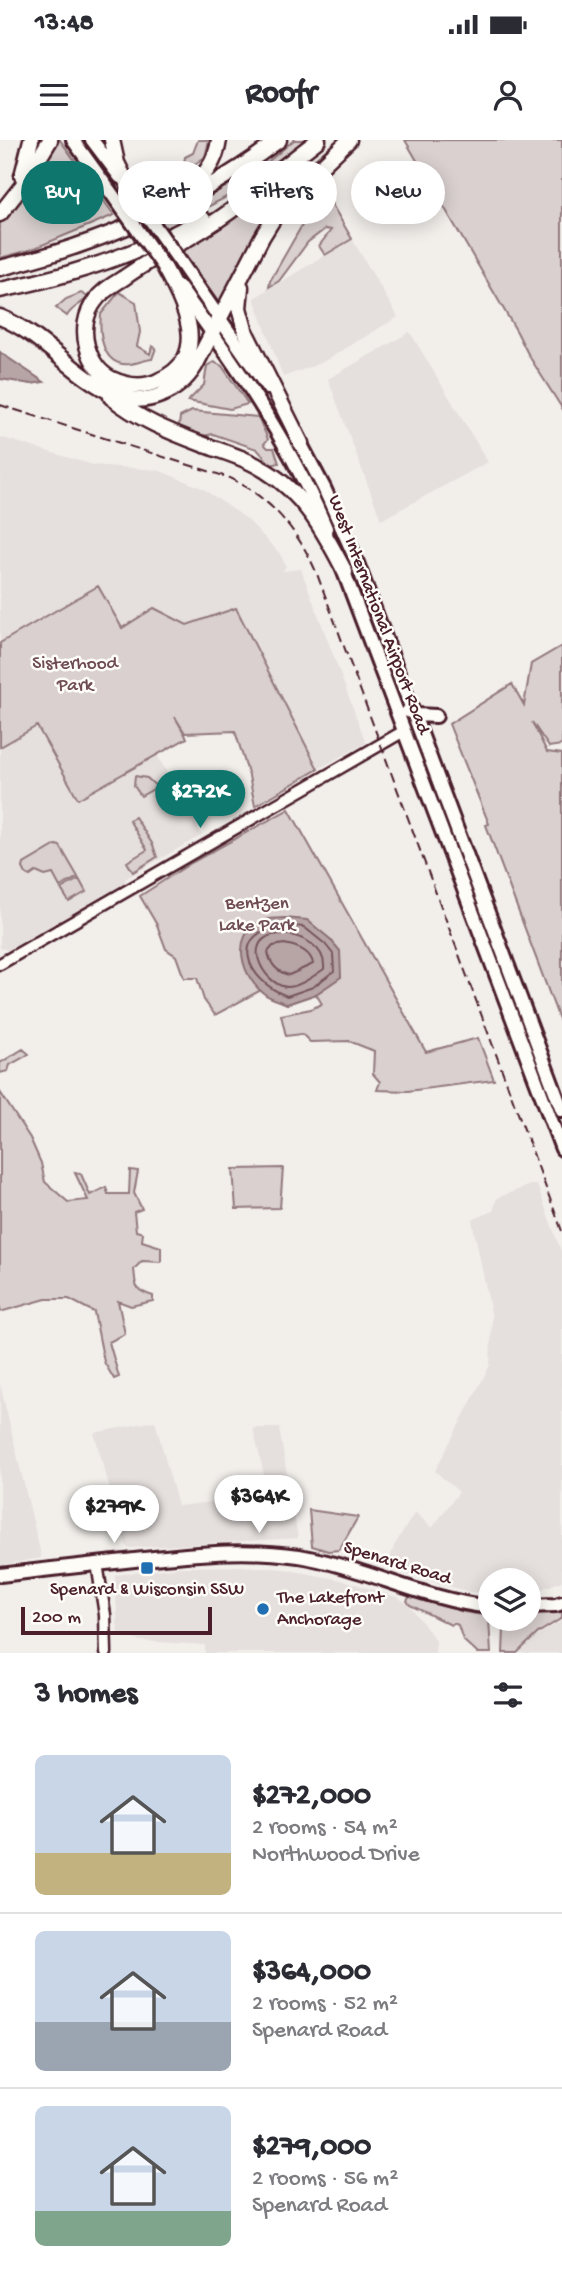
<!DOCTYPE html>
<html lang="en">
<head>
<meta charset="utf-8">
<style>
  :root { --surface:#fff; --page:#f7f7f7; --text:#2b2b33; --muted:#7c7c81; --line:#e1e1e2; --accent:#0f766e }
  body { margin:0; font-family:"Gochi Hand",sans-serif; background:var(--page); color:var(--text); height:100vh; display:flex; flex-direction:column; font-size:26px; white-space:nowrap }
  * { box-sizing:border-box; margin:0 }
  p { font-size:23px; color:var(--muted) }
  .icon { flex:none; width:38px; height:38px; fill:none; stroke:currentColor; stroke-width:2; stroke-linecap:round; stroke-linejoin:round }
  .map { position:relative; height:1513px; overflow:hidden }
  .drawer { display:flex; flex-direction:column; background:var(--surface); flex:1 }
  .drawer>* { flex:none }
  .hud { position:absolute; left:21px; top:21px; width:522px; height:63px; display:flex; gap:14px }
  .fabs { position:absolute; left:478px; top:1428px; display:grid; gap:14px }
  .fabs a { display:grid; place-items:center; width:63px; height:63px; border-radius:50%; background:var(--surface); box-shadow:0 4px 18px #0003; font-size:35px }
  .scale { position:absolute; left:21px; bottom:18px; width:191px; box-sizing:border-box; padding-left:7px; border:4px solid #4a1f2b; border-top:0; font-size:19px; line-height:24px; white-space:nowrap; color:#4a1f2b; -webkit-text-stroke:5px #fdfcf7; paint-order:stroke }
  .price { position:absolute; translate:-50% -60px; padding:0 16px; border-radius:24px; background:#fff; color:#222; font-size:23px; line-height:46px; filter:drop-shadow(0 2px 4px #0008) }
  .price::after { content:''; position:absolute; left:50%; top:42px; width:21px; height:16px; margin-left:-10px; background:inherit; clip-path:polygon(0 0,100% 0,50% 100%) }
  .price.active { background:var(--accent); color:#fff }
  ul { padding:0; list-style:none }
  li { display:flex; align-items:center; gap:21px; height:175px; padding:0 35px }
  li+li { border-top:2px solid var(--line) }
  li span { display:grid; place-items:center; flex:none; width:196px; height:140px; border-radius:10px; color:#555 }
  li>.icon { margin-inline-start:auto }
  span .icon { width:84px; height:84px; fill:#fffc; stroke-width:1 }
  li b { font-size:30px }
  h2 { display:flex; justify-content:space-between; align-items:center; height:84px; padding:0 35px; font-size:30px }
  .chip { padding:0 24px; border-radius:32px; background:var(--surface); box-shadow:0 4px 18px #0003; font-size:24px; line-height:63px }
  .chip.active { background:var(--accent); color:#fff }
  .status { display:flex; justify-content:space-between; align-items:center; height:49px; padding:0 35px; background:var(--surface); direction:ltr }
  .status svg { height:19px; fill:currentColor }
  header { display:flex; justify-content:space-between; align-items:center; height:91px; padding:0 35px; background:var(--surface); font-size:32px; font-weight:700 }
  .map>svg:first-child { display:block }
</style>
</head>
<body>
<div class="status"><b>13:48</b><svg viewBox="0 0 49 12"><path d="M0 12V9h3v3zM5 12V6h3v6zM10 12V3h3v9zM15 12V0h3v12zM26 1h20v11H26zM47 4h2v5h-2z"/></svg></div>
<header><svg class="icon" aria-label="menu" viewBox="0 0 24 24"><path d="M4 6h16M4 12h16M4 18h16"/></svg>Roofr<svg class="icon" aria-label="person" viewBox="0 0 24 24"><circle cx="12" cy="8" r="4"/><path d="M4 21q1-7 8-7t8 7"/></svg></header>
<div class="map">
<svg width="562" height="1513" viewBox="0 0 562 1513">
  <rect width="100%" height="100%" fill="#f2efeb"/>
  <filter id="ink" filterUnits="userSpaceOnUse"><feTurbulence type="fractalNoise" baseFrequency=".0143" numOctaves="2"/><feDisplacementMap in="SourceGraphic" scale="14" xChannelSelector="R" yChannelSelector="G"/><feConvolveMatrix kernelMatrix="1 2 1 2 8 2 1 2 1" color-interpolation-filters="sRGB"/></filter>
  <g filter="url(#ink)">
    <path fill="#e5dfdd" d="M352,99L398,177L321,223L283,237L254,158Z
      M410,192L488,322L381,380L328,239Z
      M0,297L93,325L158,330L202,348L247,379L280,414L286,426L283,431L301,429L366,603L318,629L236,468L187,485L154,468L122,488L98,447L0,503Z
      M37,586L79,659L157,615L202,695L125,739L126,742L8,810L0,808V607Z
      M530,1045H537L562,1114V1441L529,1454L528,1440H490V1453L469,1452L387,1428L394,1406L415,1372L432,1388L459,1352L435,1331L490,1225L492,1178L472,1080L493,1071L497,1058Z
      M0,1244L41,1415V1418L0,1425Z
      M155,1281L178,1366L212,1362L226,1353L268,1352L253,1288H279L298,1398L127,1408L94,1293Z
      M241,1426L284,1429L346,1441L399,1458L410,1466L436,1501L435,1513H205V1505L141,1501L118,1496L115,1435L181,1427Z
      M562,1480V1513H519L534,1498Z"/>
    <path fill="#d9d0cf" stroke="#92787d" stroke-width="2" d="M55,0H60L114,75L30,110L0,118V80Z
      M198,0H209L205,17L195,24L184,23L185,17L193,13Z
      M294,0H306L236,52L166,89L160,81L206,58L269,21Z
      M338,0H345L283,61L225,163L217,160L180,109L288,41Z
      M405,0H562V268L529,216L517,192Z
      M329,54L331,63L352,99L325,115L319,106L331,90L325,89L308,102L279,141L269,147L270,141L305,80Z
      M119,152L136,162L140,192L137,206L150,214L152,206L156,208L152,219C145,220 137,223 130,224C102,227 99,194 101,174Z
      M81,153L88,157C81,165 72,167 67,176L56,168L66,159Z
      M214,222L222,226L248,264L230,269L188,261L204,245L207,226Z
      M192,271L258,277L268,299L264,304L268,308H274L279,323L271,325L257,309L213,294L203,296L187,292L179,286L180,277Z
      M98,446L122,488L154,468L187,485L236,468L318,629L255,666L249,636L235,591L185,593L175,577L187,598L78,659L37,586L0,607V503Z
      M560,507H562V605L549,607L532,582L547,612L562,614V887L486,685L489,684L449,584L512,544L524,565L531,524Z
      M135,636L147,638L157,647L141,656L134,646Z
      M289,669L426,912L478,898L494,940L408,951L377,950L380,942L373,934L374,911L349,901L310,902L302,894L286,896L281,875L311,869L322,864L316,854L287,864L266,855L261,850L215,875L204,860L197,838H184L176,816L166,809L157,785L140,756L191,723Z
      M135,677L153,705L157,717L133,732L127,722L147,710L129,680Z
      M56,705L60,706L78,737L60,747L53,734L45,736L36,732L30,736L26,734L23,728L24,724Z
      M79,739L86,752L69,762L61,749Z
      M23,909L29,914L10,925L8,931L0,933V923Z
      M0,952L30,998L41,1023L45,1042L68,1062L88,1060L75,1033L81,1034L90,1055L106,1047L108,1054H129L130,1030L138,1031L134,1053L142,1069L134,1072L136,1091L143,1093L142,1101L161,1107V1122L142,1121L134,1129C136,1145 133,1150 153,1156V1161L131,1166L118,1161L125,1194L109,1202L119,1237L114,1239L104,1222L94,1172L69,1159H46L0,1172Z
      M283,1028L280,1068L236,1069L233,1029Z
      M309,1370L358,1377L339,1410L328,1411L312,1406Z
      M410,1456L464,1472L483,1475L489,1479L491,1513H477L463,1500L458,1485L453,1483L451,1485L410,1465L407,1461Z
      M562,1467V1478L538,1493L517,1513H503L504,1488L512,1479H528L529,1476Z"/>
    <path fill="#b7a5a6" stroke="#8b6f75" stroke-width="2" d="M0,212L1,213L44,242L31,244L0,239Z
      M284,778L307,780L330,799L340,811L341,837L316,854L287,864C281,861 272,859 266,855C242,839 229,796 261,781C267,778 277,779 284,778Z"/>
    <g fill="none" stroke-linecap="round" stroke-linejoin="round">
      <path stroke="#76555c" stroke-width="2" d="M284,785L304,787L325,804L333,814L334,831L313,847L287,856C246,841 227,792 284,785Z
        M284,794C303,796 326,807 324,829C314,836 300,846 288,847C268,847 244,809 267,797C272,794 279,794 284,794Z
        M284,804C296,806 311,811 313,824L289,835C277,832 270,823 268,812L273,806Z"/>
      <g stroke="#4a1f2b" stroke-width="15">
        <path id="minor" d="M0,824L404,591
          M97,1423L105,1475L106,1513"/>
      </g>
      <g stroke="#4a1f2b" stroke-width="18">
        <path id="major" d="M73,0L117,61
          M92,0L120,37
          M181,123L268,248
          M179,147C235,223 289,301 326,388
          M297,297L324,348L354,415L562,970
          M341,424L562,1009
          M408,571L417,575L436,576
          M0,1435C51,1429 103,1423 154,1418C203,1413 250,1409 299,1416C364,1427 424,1460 490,1467
          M528,1466L556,1465L562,1463"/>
      </g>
      <g stroke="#4a1f2b" stroke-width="19">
        <path id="highway" d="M112,0L117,23L134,57
          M22,36L31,0
          M254,50L318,0
          M184,52C203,39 216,23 219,0
          M0,74L22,46L50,0
          M164,127C184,164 213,217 158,241C143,248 127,246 112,239C99,233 91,220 87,206C83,191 85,174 95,161C103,149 117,143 128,135C172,105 222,84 260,46
          M0,128C100,104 197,62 279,0
          M241,147L239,168L246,193L301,303
          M0,150C71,136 139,114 203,79
          M0,177C44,195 73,236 116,255C146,268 179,252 195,226L262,97L275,76L304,43L349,0
          M111,257C138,279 170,292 202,304C224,312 246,318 266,331C304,354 325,393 345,432"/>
      </g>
      <use href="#minor" stroke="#fdfcf7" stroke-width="10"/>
      <use href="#major" stroke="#fdfcf7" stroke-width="12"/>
      <use href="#highway" stroke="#fdfcf7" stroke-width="14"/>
      <path stroke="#4a1f2b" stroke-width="2" stroke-dasharray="10 5" stroke-linecap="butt" d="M0,265L230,338C272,359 299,392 317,434L562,1091"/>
      <g stroke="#4a1f2b" stroke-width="18" stroke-linecap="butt">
        <path id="major-bridge" d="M134,57L181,123
          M117,61L164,127"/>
      </g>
      <use href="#major-bridge" stroke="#fdfcf7" stroke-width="12"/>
    </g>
  </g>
  <g fill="#1f6fb2" stroke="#fdfcf7" stroke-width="2.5">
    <rect x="140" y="1421" width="14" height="14" rx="3.5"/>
    <circle cx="263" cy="1469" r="7"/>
  </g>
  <g text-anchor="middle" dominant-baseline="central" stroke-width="5" stroke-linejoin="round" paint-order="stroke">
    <g font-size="19" fill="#4a1f2b" stroke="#fdfcf7">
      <text transform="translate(378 475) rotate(69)">West International Airport Road</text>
      <text transform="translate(397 1424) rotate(17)">Spenard Road</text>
    </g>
    <g font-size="19" fill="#6e4b54" stroke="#fdfcf7">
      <text x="75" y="524">Sisterhood<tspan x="75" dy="22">Park</tspan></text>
      <text x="257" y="764">Bentzen<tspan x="257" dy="22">Lake Park</tspan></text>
    </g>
    <g font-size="19" fill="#4a1f2b" stroke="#fdfcf7">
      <text x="147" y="1450">Spenard &amp; Wisconsin SSW</text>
      <text x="277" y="1458" text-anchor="start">The Lakefront<tspan x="277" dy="22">Anchorage</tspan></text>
    </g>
  </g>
</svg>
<div class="fabs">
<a><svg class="icon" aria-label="layers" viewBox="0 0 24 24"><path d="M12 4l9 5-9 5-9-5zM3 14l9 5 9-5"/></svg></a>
</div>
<div class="scale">200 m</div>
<b class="price active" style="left:200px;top:690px">$272K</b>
<b class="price" style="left:259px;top:1395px">$364K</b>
<b class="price" style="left:114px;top:1405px">$279K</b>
<div class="hud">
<a class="chip active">Buy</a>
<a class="chip">Rent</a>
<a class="chip">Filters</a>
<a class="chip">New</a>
</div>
</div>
<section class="drawer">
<h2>3 homes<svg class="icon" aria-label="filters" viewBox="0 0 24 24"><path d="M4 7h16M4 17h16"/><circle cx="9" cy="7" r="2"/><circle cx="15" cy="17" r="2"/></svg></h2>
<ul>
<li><span style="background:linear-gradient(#c9d6e8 70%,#c2b280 0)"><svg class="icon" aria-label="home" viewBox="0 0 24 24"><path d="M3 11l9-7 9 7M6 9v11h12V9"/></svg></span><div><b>$272,000</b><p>2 rooms · 54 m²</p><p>Northwood Drive</p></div></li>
<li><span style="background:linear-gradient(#c9d6e8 65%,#9aa5b1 0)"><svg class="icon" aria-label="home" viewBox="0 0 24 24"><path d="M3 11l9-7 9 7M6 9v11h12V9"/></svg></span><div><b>$364,000</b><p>2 rooms · 52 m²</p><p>Spenard Road</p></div></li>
<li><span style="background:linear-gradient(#c9d6e8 75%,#7fa58c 0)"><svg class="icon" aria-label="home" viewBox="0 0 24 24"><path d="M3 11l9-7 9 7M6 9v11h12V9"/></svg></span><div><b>$279,000</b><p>2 rooms · 56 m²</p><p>Spenard Road</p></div></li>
</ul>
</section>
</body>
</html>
